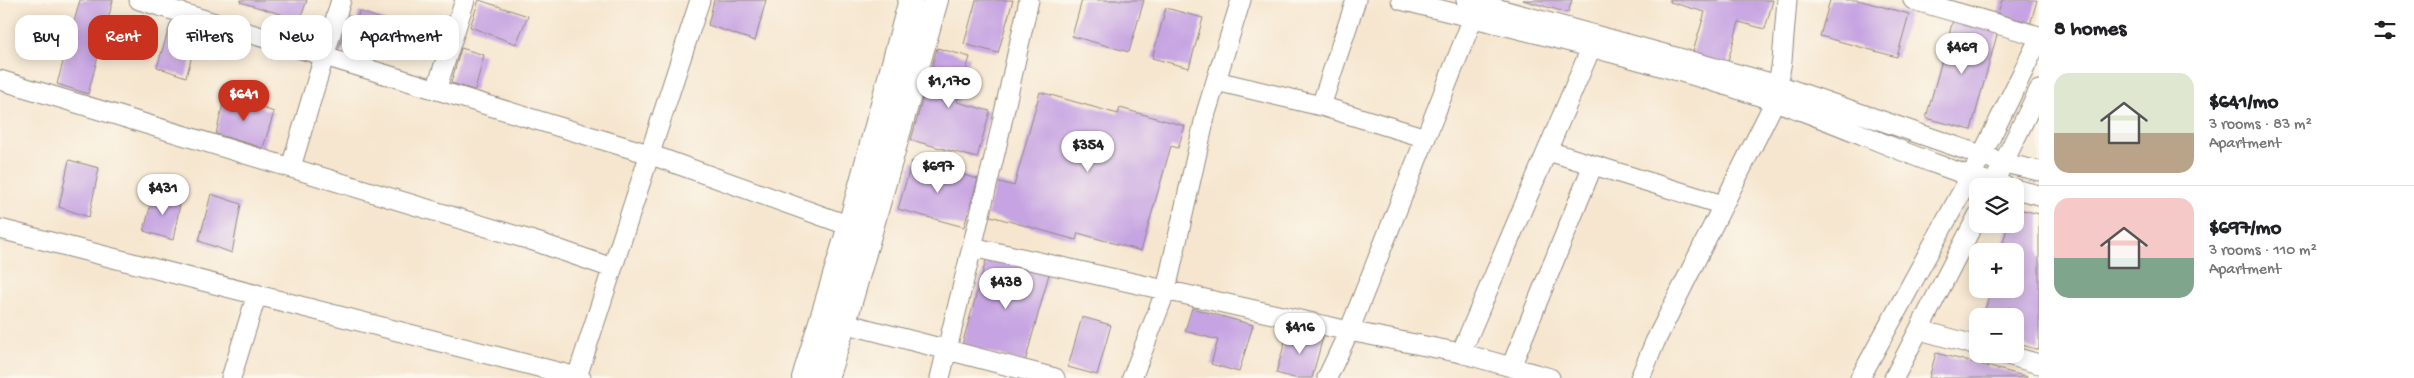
<!DOCTYPE html>
<html lang="en">
<head>
<meta charset="utf-8">
<style>
  :root { --surface:#fff; --page:#f6f6f6; --text:#202124; --muted:#757577; --line:#e0e0e0; --accent:#c8321e }
  body { margin:0; font-family:"Gochi Hand",sans-serif; background:var(--page); color:var(--text); height:100vh; display:flex; flex-direction:column; font-size:19px; white-space:nowrap }
  * { box-sizing:border-box; margin:0 }
  p { font-size:16px; color:var(--muted) }
  .icon { flex:none; width:28px; height:28px; fill:none; stroke:currentColor; stroke-width:2; stroke-linecap:round; stroke-linejoin:round }
  .map { position:relative; flex:1; overflow:hidden }
  .details { display:flex; flex-direction:column; background:var(--surface); width:375px }
  .details>* { flex:none }
  .hud { position:absolute; left:15px; top:15px; width:475px; height:45px; display:flex; gap:10px }
  .controls { position:absolute; left:1969px; top:178px; display:grid; gap:10px }
  .controls a { display:grid; place-items:center; width:55px; height:55px; border-radius:10px; background:var(--surface); box-shadow:0 2px 12px #0003; font-size:25px }
  .price { position:absolute; translate:-50% -42px; padding:0 11px; border-radius:18px; background:#fff; color:#222; font-size:16px; line-height:32px; filter:drop-shadow(0 1px 2px #0008) }
  .price::after { content:''; position:absolute; left:50%; top:30px; width:15px; height:11px; margin-left:-8px; background:inherit; clip-path:polygon(0 0,100% 0,50% 100%) }
  .price.active { background:var(--accent); color:#fff }
  ul { padding:0; list-style:none }
  li { display:flex; align-items:center; gap:15px; height:125px; padding:0 15px }
  li+li { border-top:1px solid var(--line) }
  li span { display:grid; place-items:center; flex:none; width:140px; height:100px; border-radius:15px; color:#555 }
  li>.icon { margin-inline-start:auto }
  span .icon { width:60px; height:60px; fill:#fffc; stroke-width:1 }
  li b { font-size:21px }
  h2 { display:flex; justify-content:space-between; align-items:center; height:60px; padding:0 15px; font-size:21px }
  .chip { padding:0 18px; border-radius:15px; background:var(--surface); box-shadow:0 2px 12px #0003; font-size:18px; line-height:45px }
  .chip.active { background:var(--accent); color:#fff }
  main { display:flex; flex:1; min-height:0 }
  .map>svg:first-child { display:block }
</style>
</head>
<body>
<main>
<div class="map">
<svg width="2039" height="378" viewBox="0 0 2039 378">
  <rect width="100%" height="100%" fill="#fbf7ec"/>
  <filter id="ink" filterUnits="userSpaceOnUse"><feTurbulence type="fractalNoise" baseFrequency=".02" numOctaves="2"/><feDisplacementMap in="SourceGraphic" scale="10" xChannelSelector="R" yChannelSelector="G"/><feConvolveMatrix kernelMatrix="1 2 1 2 8 2 1 2 1" color-interpolation-filters="sRGB"/></filter>
  <filter id="wash" filterUnits="userSpaceOnUse"><feTurbulence type="fractalNoise" baseFrequency=".0096" numOctaves="4" result="noise"/><feDisplacementMap in="SourceGraphic" scale="20" xChannelSelector="R" yChannelSelector="G"/><feGaussianBlur stdDeviation="1.12" result="paint"/><feColorMatrix in="noise" values="0 0 0 0 0 0 0 0 0 0 0 0 0 0 0 0 0 1.4 0 .05"/><feComposite in="paint" operator="in"/></filter>
  <g filter="url(#wash)">
    <rect width="100%" height="100%" fill="#f6e6cf"/>
    <g id="blocks">
      <path fill="#c6a3e2" d="M80,0H113L88,94L57,84Z
        M241,0H307L300,20L240,2Z
        M479,0L528,16L516,44L470,27Z
        M714,0H766L755,41L708,25Z
        M976,0H1013L998,53L964,44Z
        M1082,0H1144L1129,52L1072,36Z
        M1523,0H1572L1568,13Z
        M1670,0H1773L1765,29L1739,22L1727,64L1692,55L1705,12L1670,2Z
        M1830,0H1858L1909,14L1897,57L1820,36Z
        M2002,0H2037L2030,25L1997,16Z
        M1166,8L1203,18L1189,68L1152,58Z
        M359,11L387,21L373,65L338,51L348,18L357,21Z
        M1953,20L1998,31L1971,130L1926,118Z
        M171,22L199,31L186,77L157,67Z
        M461,48L484,55L475,90L451,83Z
        M937,48L970,57L957,102L990,111L977,158L911,140Z
        M1040,92L1118,114L1120,108L1185,126L1178,148L1171,146L1141,251L1078,233L1076,240L987,215L996,181L1014,186Z
        M225,95L274,112L263,148L216,134Z
        M69,160L99,168L89,217L59,207Z
        M912,161L978,179L964,227L898,209Z
        M154,191L181,199L173,240L144,231Z
        M211,194L241,204L232,253L199,241Z
        M2015,208L2039,214V350L2015,343V316H1983L1991,289H2015V251H2001L2008,224H2015Z
        M987,257L1049,274L1025,362L962,345Z
        M1192,308L1253,325L1239,372L1211,364L1218,340L1185,331Z
        M1082,317L1111,325L1097,375L1068,367Z
        M1289,328L1323,337L1312,378H1294L1276,373Z
        M1936,353L2028,377V378H1929Z"/>
    </g>
  </g>
  <g filter="url(#ink)">
    <use href="#blocks" fill-opacity="0" stroke="#90887d" stroke-width="1"/>
    <g fill="none" stroke-linecap="round" stroke-linejoin="round">
      <g stroke="#90887d" stroke-width="21">
        <path id="minor" d="M139,0L649,154L850,226
          M1356,0L1321,106L1426,138
          M1401,0C1525,31 1653,60 1774,101C1852,127 1926,166 2005,186
          M1466,0L1778,85L2004,163L2039,171
          M1913,0L2039,36
          M0,80L540,243L612,268
          M1216,81L1321,106
          M436,90L465,0
          M1548,151L1723,205
          M291,167L341,0
          M1998,174L2039,90
          M2015,189L2039,195
          M0,229L581,378
          M972,247L1349,331L1461,353L1550,378
          M844,323L1055,378
          M1920,330L1978,346
          M1461,353L1591,48
          M2004,354L2039,364
          M1511,367L1593,165
          M577,377L700,0
          M231,378L257,294
          M940,378L996,149L1029,0
          M1132,378L1166,290L1206,113L1241,0
          M1327,378L1349,331L1473,18
          M1640,378L1655,342L1775,101L1782,61L1787,0
          M1860,378L1982,155L2039,39
          M1894,378L1978,215"/>
      </g>
      <g stroke="#90887d" stroke-width="26">
        <path id="major" d="M804,378L850,226L911,0
          M826,378L844,323L936,0"/>
      </g>
      <use href="#minor" stroke="#fff" stroke-width="19"/>
      <use href="#major" stroke="#fff" stroke-width="24"/>
    </g>
  </g>
</svg>
<div class="controls">
<a><svg class="icon" aria-label="layers" viewBox="0 0 24 24"><path d="M12 4l9 5-9 5-9-5zM3 14l9 5 9-5"/></svg></a>
<a>+</a>
<a>−</a>
</div>
<b class="price" style="left:1962px;top:75px">$469</b>
<b class="price" style="left:949px;top:109px">$1,170</b>
<b class="price active" style="left:244px;top:122px">$641</b>
<b class="price" style="left:1088px;top:173px">$354</b>
<b class="price" style="left:938px;top:194px">$697</b>
<b class="price" style="left:163px;top:216px">$431</b>
<b class="price" style="left:1006px;top:310px">$438</b>
<b class="price" style="left:1300px;top:355px">$416</b>
<div class="hud">
<a class="chip">Buy</a>
<a class="chip active">Rent</a>
<a class="chip">Filters</a>
<a class="chip">New</a>
<a class="chip">Apartment</a>
</div>
</div>
<section class="details">
<h2>8 homes<svg class="icon" aria-label="filters" viewBox="0 0 24 24"><path d="M4 7h16M4 17h16"/><circle cx="9" cy="7" r="2"/><circle cx="15" cy="17" r="2"/></svg></h2>
<ul>
<li><span style="background:linear-gradient(#dfe7d0 60%,#b9a48a 0)"><svg class="icon" aria-label="home" viewBox="0 0 24 24"><path d="M3 11l9-7 9 7M6 9v11h12V9"/></svg></span><div><b>$641/mo</b><p>3 rooms · 83 m²</p><p>Apartment</p></div></li>
<li><span style="background:linear-gradient(#f6c9c9 60%,#7fa58c 0)"><svg class="icon" aria-label="home" viewBox="0 0 24 24"><path d="M3 11l9-7 9 7M6 9v11h12V9"/></svg></span><div><b>$697/mo</b><p>3 rooms · 110 m²</p><p>Apartment</p></div></li>
</ul>
</section>
</main>
</body>
</html>
